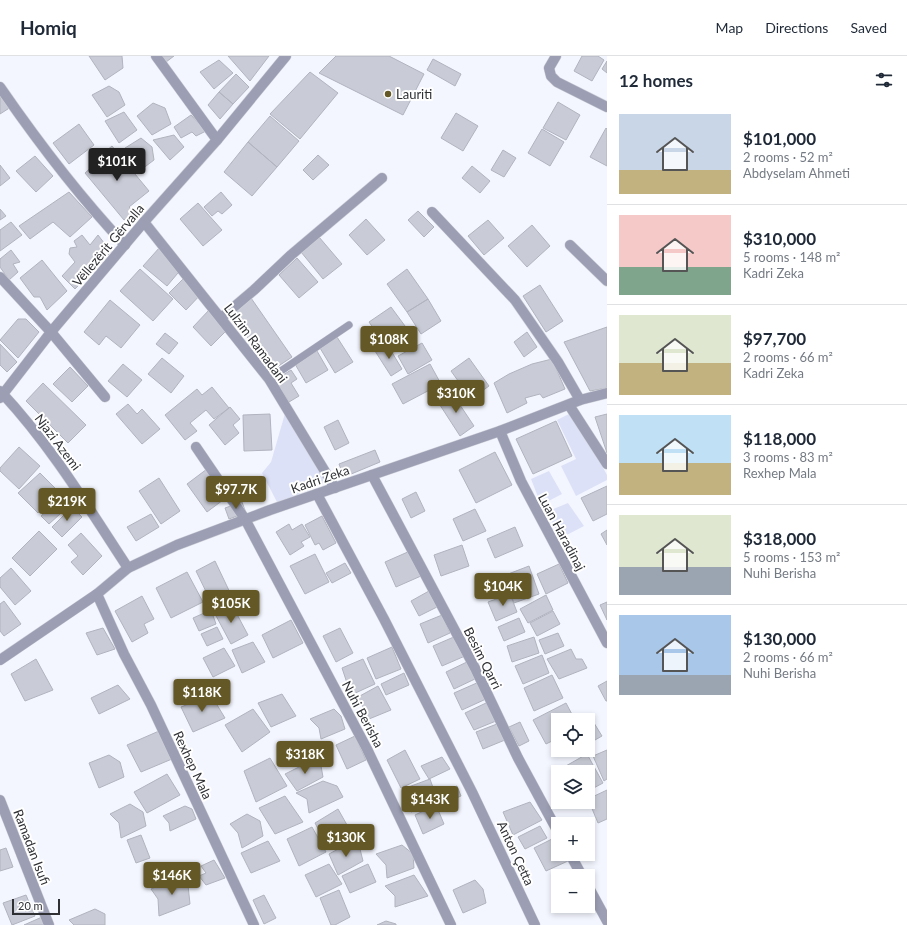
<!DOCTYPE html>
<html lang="en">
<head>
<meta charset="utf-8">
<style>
  :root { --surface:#fff; --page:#f6f6f7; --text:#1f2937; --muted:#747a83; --line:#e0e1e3; --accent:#645926 }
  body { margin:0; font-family:Lato,sans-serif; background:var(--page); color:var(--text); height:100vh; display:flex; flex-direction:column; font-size:15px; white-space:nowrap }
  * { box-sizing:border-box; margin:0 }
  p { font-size:13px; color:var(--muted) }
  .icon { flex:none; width:22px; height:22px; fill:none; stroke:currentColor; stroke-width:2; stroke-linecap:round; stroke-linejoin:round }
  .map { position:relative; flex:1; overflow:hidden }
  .sheet { display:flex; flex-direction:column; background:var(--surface); width:300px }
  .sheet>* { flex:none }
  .fabs { position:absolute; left:551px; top:657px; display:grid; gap:8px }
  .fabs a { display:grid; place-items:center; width:44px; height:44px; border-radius:0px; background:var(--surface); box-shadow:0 2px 6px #0003; font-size:20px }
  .scale { position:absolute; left:12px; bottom:10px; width:48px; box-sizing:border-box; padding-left:4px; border:2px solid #2f3034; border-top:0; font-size:11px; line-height:14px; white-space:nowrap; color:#2f3034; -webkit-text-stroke:3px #fff; paint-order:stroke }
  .price { position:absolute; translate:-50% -34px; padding:0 9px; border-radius:4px; background:var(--accent); color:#fff; font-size:13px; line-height:26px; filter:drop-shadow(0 1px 2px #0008) }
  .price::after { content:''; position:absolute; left:50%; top:24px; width:12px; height:9px; margin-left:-6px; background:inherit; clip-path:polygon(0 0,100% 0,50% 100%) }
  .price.current { background:#222; color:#fff }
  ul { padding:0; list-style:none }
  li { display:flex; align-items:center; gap:12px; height:100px; padding:0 12px }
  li+li { border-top:1px solid var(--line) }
  li span { display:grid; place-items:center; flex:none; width:112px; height:80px; border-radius:0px; color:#555 }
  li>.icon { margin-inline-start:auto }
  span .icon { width:48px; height:48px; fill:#fffc; stroke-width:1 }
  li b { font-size:17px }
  h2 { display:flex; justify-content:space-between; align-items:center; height:48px; padding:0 12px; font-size:17px }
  header { display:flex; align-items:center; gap:24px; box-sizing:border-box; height:56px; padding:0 20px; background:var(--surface); border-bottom:1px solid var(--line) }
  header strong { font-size:19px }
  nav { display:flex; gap:22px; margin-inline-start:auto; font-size:14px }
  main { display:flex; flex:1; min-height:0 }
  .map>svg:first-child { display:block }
</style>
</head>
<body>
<header>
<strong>Homiq</strong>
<nav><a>Map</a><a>Directions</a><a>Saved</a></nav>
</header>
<main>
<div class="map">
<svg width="607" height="869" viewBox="0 0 607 869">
  <rect width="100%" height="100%" fill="#f4f6ff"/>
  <path fill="#dce1f8" d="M286,354L326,426L278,448L262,417L271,406Z
    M573,356L607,419V424L576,440L561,410L576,403L557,364Z
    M549,415L562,438L541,449L531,423Z
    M568,447L584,470L561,482L546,456Z"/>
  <path fill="#c9cbd6" stroke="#b1b3be" d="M89,0H122L123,12L105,24Z
    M162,0H174L166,6Z
    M228,0H269L250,25Z
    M336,0H389L424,18L403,59L319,17Z
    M582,0H598L604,4L592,25L574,15Z
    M433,3L461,18L455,30L427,14Z
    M219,4L233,17L214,33L200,16Z
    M607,5V17L602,13Z
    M310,16L338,37L300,83L270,58Z
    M236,18L249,31L233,48L219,36Z
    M109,30L119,36L125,49L107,61L92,39Z
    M0,36L11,51L0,58Z
    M219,36L233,48L220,63L208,49Z
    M558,46L580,59L566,84L543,72Z
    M153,47L165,52L171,68L152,79L137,60Z
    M124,56L137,74L119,87L105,65Z
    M456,57L478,70L463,95L441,82Z
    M191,59L206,75L196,80L192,76L181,82L174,71Z
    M270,60L299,85L277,111L248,86Z
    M79,68L94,89L69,108L53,87Z
    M606,72L607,73V110L590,101Z
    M542,73L564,86L550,110L528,97Z
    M174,79L184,91L170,104L153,84Z
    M141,82L152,91L154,104L138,116L125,92Z
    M248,86L277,111L252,140L224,116Z
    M112,90L149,135L129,151L134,156L124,164L85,117L95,108L93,106Z
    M503,94L516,102L504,121L491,114Z
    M318,99L329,109L313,124L303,114Z
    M35,100L53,120L36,136L16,115Z
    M0,109L10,122L0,130Z
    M472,110L490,125L480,137L462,122Z
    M69,136L92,161L70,181L53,166L30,183L19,170Z
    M221,136L232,149L222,158L218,155L212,160L204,151Z
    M198,147L222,174L203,190L180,163Z
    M0,153L6,160L0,164Z
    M418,155L434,171L424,181L408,164Z
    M366,163L385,184L367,199L349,179Z
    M488,164L504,182L484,199L468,180Z
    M11,166L22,179L0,195V174Z
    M532,169L550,190L527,211L508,190Z
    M82,179L90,189L98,179L111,196L75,233L62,220L75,206L69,198L70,192L77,191L74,185Z
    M319,181L342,208L323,223L301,196Z
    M160,191L183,211L167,230L143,210Z
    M11,194L20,206L13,208L18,216L9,224L0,211V203Z
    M297,202L318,226L299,242L279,219Z
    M42,204L67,235L47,254L40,241H34L20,222Z
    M140,213L173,243L153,265L120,235Z
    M407,213L428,243L407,256L387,228Z
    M187,219L204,235L186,254L169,237Z
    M540,229L563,265L546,276L523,240Z
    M251,242L292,301L271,315L230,256Z
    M428,243L441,265L421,278L407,256Z
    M110,244L140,269L121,292L106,280L99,289L84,276Z
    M391,251L405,270L391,280L386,274L378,279L369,266Z
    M210,253L229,272L211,290L193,271Z
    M18,263H26L39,276L18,302L0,284Z
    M607,271V332L590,335L564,286Z
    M527,276L537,291L524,301L514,286Z
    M165,277L178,287L169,298L156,288Z
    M337,281L353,306L335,317L320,292Z
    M422,287L432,304L408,318L398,300Z
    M0,288L17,306L7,316L0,309Z
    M387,288L402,313L391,320L375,295Z
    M317,295L328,314L306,327L295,308Z
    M162,302L184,320L171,337L148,318Z
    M469,302L489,330L471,343L451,315Z
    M552,303L565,333L543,342L540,338L525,342L527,347L507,357L494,327L509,318L532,308Z
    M123,308L142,324L127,341L108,325Z
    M430,308L441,328L403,348L392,328Z
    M70,311L88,330L72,346L53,328Z
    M291,314L297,323L291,327L299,340L289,346L275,324Z
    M43,327L86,369L68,387L26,345Z
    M212,331L229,352L214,363L206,354L190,367L197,375L185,384L165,359L197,333L202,339Z
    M452,337L474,370L460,380L438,346Z
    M128,348L137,358L142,353L160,373L142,388L116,358Z
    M230,351L240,363L233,369L239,377L225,389L209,369Z
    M270,358L272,394L244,395L243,359Z
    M607,358V397L595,361Z
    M338,364L349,387L335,394L324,371Z
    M556,365L572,400L533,418L516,383Z
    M19,391L40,410L19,433L0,415V412Z
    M375,394L380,406L344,421L339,408Z
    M495,396L512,429L476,447L459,414Z
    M207,413L227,441L207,456L187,428Z
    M40,417L59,436L38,457L18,437Z
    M159,422L180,455L161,468L139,435Z
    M607,430V458L593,465L581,442Z
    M416,436L425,455L411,462L402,443Z
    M62,441L70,449L49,468L41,460Z
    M242,446L246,457L229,463L225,452Z
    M72,451L82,461L62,481L52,471Z
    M475,453L486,475L463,485L453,463Z
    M151,458L159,471L136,485L127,471Z
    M322,460L336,487L323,494L319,487L315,489L305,469Z
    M289,468L292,474L302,468L310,481L301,486L304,490L290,499L276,476Z
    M515,471L523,490L495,502L487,483Z
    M607,474V489L601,478Z
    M39,475L57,493L30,520L12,502Z
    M81,477L102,500L83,519L71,506L78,500L68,489Z
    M462,489L469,510L441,520L434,499Z
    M410,495L421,520L396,531L385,506Z
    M315,498L329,526L305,538L290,510Z
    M215,505L234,545L215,554L196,515Z
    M345,507L351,517L332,527L326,517Z
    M559,508L568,527L546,538L537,518Z
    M529,510L539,538L514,547L503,520Z
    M11,512L31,535L15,549L0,531V522Z
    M187,516L203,546L171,562L156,532Z
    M429,535L437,551L419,560L411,545Z
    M510,538L517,556L496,565L488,546Z
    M546,539L553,554L528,567L520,553Z
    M142,540L154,563L144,568L148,577L132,586L115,555Z
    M4,545L21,568L4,580L0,575V548Z
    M607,546V564L600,549Z
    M231,547L248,579L231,588L214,556Z
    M211,554L216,568L199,575L193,562Z
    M553,555L560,568L537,580L530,567Z
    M442,559L450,577L428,587L420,568Z
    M519,562L525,576L504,585L498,571Z
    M291,564L303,587L273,602L262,579Z
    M217,571L223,583L207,590L201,578Z
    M103,572L115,593L97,599L86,577Z
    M340,572L353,597L336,606L323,580Z
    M558,577L564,590L545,598L539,584Z
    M456,580L465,600L442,610L433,590Z
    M534,581L539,597L512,606L507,590Z
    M253,586L265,606L242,617L232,594Z
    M392,591L401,613L376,623L367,602Z
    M224,592L235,610L213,621L203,602Z
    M571,593L576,603H582L587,612L559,623L547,603Z
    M542,599L549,617L523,628L515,610Z
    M36,603L53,634L25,645L11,618Z
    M363,603L375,628L351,639L342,612Z
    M469,605L477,622L454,633L446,616Z
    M404,617L409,629L386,639L381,628Z
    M552,619L563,642L534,655L524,632Z
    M607,625V645H606L598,630Z
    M479,626L486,643L462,654L454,637Z
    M118,629L130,643L99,658L91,642Z
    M378,630L391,654L369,663L358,641Z
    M282,638L296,660L271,671L258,647Z
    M211,639L225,662L193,676L181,651Z
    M486,647L496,665L474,674L465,657Z
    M566,647L575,664H558V682L546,688L533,664Z
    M253,653L270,676L242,696L225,669Z
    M334,653L341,660L345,673L321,683L319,672L310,663Z
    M520,666L529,685L519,690L509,671Z
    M594,667L602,680L588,688V671Z
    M497,668L505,684L483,693L476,676Z
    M159,675L172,703L141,716L127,689Z
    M355,680L366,704L347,713L336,689Z
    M405,694L420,723L401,732L387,704Z
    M607,694V723L604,725L593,700Z
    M587,698L603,727L588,735V716H567L564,711Z
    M109,699L120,706L124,721L99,732L89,707Z
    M442,701L450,713L429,723L421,710Z
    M270,702L287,730L256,746L244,715Z
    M311,705L321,710L323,721L297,735L285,718Z
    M167,718L180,739L147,757L134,736Z
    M430,723L438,746L411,756L403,733Z
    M323,725L337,730L343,741L309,757L307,743L296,737Z
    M457,730L461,740L442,748L438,737Z
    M607,734V763L598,767L588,743Z
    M285,740L303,766L275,778L259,752Z
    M530,746L542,764L513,779L503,756Z
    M130,748L143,756L146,770L121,782L119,767L110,758Z
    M436,749L444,768L423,778L415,759Z
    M185,750L192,753L196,763L170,775L169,767L163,760Z
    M338,753L351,776L327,790L315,767Z
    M247,758L260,765L263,780L242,792L238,777L230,768Z
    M540,770L547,782L525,793L518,781Z
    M312,771L326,796L299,810L287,783Z
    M141,779L150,802L136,807L127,784Z
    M552,783L558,791V798H563L568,805L546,815L534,792Z
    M268,785L280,805L251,817L241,797Z
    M351,786L360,793L363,805L338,819L329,798Z
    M402,789L413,798L414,812L387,822L386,809L376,798Z
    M6,792L13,811L0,815V794Z
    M214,804L225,822L206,829L199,820L206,817L201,810Z
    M329,808L342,828L316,841L305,819Z
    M368,808L376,826L350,837L342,820Z
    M414,819L428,840L395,851V840L385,830Z
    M175,823L188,829L190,848L159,860L158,843L151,833Z
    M475,824L483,833L486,847L463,857L453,834Z
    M339,834L350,861L335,869H331L320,842Z
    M26,839L35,860L12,869L3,847Z
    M264,839L276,862L264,868L253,844Z
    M95,853L105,858V869H74L69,864Z
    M42,861L45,869H24Z
    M386,865L396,868V869H377Z"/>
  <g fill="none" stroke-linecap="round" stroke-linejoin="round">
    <g stroke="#d1d2da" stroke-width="8">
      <path id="service" d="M269,323L349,269"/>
    </g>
    <g stroke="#d1d2da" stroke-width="11">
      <path id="minor" d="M156,0L217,84
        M556,0L549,12L551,20L557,26L607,51
        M0,31C38,86 79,140 125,189
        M432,156L515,244L558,306L580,344
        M144,166L269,323L335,432
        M570,189L607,225
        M0,221L51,276L105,341
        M221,262L254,234L291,199L382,122
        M0,335C50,388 88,451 128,512
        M569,349L607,408
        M500,375L521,425L607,587
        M196,391L245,463L367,693L451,869
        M372,419L476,614L518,702L558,776
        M317,438L384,563L472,736L535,869
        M97,538L124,598L151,649L254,869
        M0,744L49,869
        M570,798L582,820
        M588,830L607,865"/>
    </g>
    <g stroke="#d1d2da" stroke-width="11">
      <path id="tertiary" d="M0,342L51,276L144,166L217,84L286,0
        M0,604L97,538L128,512L177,489L270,454L500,375L580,344L607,337"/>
    </g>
    <use href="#service" stroke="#9c9fb4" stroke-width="7"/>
    <use href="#minor" stroke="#9c9fb4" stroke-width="10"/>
    <use href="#tertiary" stroke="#9c9fb4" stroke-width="10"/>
  </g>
  <circle fill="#645926" stroke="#fff" stroke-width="1.5" cx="388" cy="38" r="4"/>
  <g text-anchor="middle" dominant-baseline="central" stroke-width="4" stroke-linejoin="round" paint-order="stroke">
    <g font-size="13" fill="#2f3034" stroke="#fff" text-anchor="start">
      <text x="396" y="38">Lauriti</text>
    </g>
    <g font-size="13" fill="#2f3034" stroke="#fff">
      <text transform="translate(108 189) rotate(-50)">Vëllezërit Gërvalla</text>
      <text transform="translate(256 287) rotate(53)">Lulzim Ramadani</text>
      <text transform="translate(58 386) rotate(53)">Njazi Azemi</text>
      <text transform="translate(320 423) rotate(-19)">Kadri Zeka</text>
      <text transform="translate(562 476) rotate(62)">Luan Haradinaj</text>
      <text transform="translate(483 602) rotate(63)">Besim Qarri</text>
      <text transform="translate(363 658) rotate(62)">Nuhi Berisha</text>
      <text transform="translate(193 709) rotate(65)">Rexhep Mala</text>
      <text transform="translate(32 791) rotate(69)">Ramadan Isufi</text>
      <text transform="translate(516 797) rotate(65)">Anton Çetta</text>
    </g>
  </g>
</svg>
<div class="fabs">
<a><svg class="icon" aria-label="locate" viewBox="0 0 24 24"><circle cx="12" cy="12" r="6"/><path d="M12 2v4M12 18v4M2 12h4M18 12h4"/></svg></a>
<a><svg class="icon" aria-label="layers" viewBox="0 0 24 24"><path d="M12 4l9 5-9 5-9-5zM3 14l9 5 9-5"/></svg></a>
<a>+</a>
<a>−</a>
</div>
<div class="scale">20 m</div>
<b class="price current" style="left:117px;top:126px">$101K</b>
<b class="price" style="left:389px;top:304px">$108K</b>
<b class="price" style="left:456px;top:358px">$310K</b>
<b class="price" style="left:236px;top:454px">$97.7K</b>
<b class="price" style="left:67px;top:466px">$219K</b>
<b class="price" style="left:503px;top:551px">$104K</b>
<b class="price" style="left:231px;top:568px">$105K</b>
<b class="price" style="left:202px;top:657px">$118K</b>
<b class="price" style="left:305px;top:719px">$318K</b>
<b class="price" style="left:430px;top:764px">$143K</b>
<b class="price" style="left:346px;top:802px">$130K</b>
<b class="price" style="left:172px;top:840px">$146K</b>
</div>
<section class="sheet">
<h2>12 homes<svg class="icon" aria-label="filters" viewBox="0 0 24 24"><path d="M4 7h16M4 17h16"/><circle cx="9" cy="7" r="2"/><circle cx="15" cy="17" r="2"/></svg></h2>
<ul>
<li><span style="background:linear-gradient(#c9d6e8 70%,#c2b280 0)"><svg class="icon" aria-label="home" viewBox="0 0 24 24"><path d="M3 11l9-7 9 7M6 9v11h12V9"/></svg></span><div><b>$101,000</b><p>2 rooms · 52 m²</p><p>Abdyselam Ahmeti</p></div></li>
<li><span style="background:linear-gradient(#f6c9c9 65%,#7fa58c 0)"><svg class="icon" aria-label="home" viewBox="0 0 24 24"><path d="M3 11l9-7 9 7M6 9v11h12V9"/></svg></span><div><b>$310,000</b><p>5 rooms · 148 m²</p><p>Kadri Zeka</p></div></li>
<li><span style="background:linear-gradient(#dfe7d0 60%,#c2b280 0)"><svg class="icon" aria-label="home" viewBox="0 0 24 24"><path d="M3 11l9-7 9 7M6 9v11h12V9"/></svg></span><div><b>$97,700</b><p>2 rooms · 66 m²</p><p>Kadri Zeka</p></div></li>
<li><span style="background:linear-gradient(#bfe0f5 60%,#c2b280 0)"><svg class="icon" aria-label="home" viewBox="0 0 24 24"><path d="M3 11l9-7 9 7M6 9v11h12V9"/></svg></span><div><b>$118,000</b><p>3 rooms · 83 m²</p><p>Rexhep Mala</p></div></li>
<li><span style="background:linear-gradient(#dfe7d0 65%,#9aa5b1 0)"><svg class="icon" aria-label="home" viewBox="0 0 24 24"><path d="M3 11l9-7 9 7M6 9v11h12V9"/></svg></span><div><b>$318,000</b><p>5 rooms · 153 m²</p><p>Nuhi Berisha</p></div></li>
<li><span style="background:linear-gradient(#a9c7e8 75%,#9aa5b1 0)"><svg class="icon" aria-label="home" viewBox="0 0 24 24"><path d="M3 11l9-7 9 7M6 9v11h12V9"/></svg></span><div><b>$130,000</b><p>2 rooms · 66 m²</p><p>Nuhi Berisha</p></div></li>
</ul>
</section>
</main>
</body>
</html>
